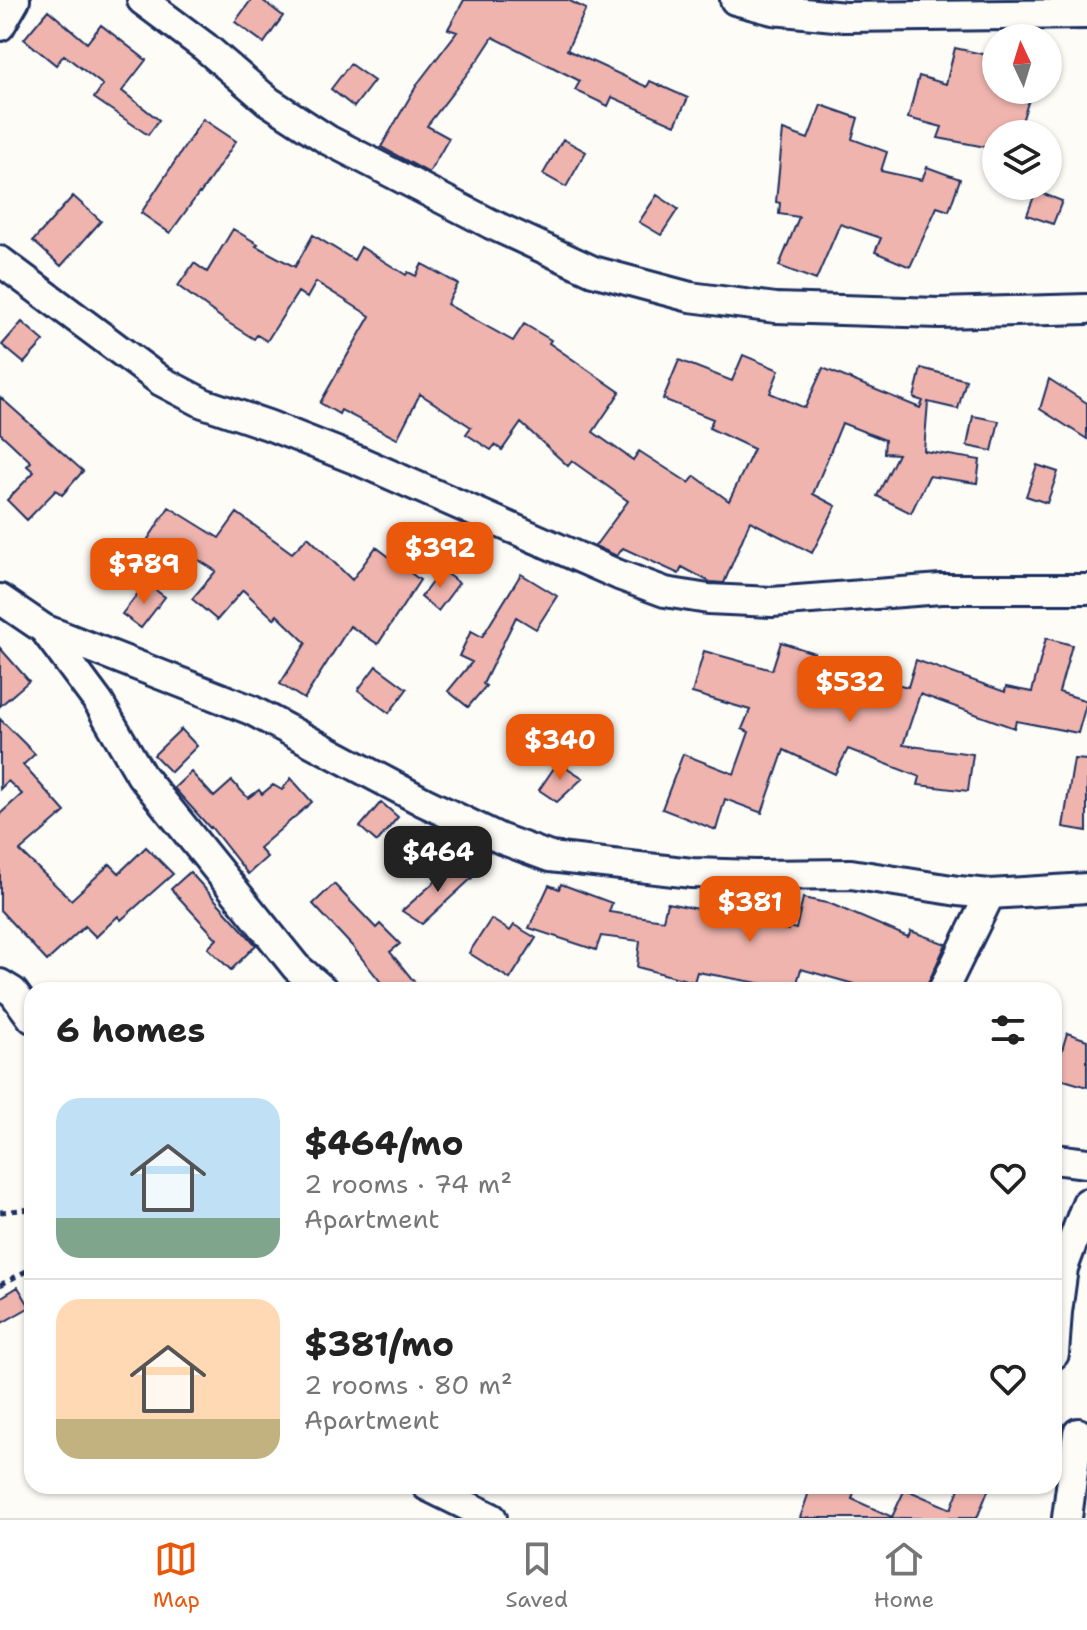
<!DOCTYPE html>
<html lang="en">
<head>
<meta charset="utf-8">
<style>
  :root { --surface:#fff; --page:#f6f6f6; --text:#222; --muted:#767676; --line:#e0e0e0; --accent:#ea580c }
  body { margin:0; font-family:"Shantell Sans",sans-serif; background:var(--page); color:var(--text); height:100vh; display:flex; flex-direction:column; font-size:30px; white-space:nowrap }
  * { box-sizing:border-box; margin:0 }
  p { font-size:26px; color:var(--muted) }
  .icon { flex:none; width:44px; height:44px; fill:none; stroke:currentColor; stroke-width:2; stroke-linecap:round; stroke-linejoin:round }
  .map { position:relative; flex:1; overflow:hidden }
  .side { position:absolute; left:24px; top:982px; width:1038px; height:512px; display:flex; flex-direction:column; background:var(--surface); border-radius:24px; box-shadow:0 2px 6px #0004 }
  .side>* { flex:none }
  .needle { width:52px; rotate:356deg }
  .buttons { position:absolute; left:982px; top:24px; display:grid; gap:16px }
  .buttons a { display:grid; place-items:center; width:80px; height:80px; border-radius:50%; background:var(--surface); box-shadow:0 2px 6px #0004; font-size:40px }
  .price { position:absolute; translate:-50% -68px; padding:0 18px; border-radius:16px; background:var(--accent); color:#fff; font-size:26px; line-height:52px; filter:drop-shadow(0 2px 4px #0008) }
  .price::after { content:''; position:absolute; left:50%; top:48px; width:24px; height:18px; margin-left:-12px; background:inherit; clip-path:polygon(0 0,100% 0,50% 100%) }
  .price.on { background:#222; color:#fff }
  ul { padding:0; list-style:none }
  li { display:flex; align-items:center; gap:24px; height:200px; padding:0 32px }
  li+li { border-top:2px solid var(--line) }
  li span { display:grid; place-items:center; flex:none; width:224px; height:160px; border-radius:24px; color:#555 }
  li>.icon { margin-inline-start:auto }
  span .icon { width:96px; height:96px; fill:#fffc; stroke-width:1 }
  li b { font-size:34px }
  h2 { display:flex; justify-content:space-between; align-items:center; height:96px; padding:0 32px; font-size:34px }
  .tabs { display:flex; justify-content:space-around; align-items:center; height:112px; border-top:2px solid var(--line); background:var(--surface); font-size:22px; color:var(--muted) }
  .tabs a { display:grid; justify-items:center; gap:4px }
  .tabs .on { color:var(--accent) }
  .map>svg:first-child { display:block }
</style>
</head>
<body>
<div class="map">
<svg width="1087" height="1518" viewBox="0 0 1087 1518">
  <rect width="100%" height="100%" fill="#fdfcf7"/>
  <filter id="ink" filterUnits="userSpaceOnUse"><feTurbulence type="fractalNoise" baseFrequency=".0125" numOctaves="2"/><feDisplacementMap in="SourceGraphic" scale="16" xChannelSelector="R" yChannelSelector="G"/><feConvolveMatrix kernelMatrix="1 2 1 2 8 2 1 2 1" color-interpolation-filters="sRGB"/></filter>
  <g filter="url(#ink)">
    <path fill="#efb4ae" stroke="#1b2f5e" stroke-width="2" d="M251,0H262L283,16L264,43L235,22Z
      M464,0H568L586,9L567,50L647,87L650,81L688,98L675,125L612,97L608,106L575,90L580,81L493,37L480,57L427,126L449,138L429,173L381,147L418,83L457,32L448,29Z
      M48,10L87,43L101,25L146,60L122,91L159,120L148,135L94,98L103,85L64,55L56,65L24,39Z
      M955,48L996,57V90H1032L1018,134H996V149L938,138L942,127L908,118L919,76L946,84Z
      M350,64L374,81L354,107L331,89Z
      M821,105L858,118L852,139L887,152L881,171L922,180L927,167L960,179L949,211L937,207L910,267L875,252L881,238L840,224L816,280L779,266L799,217L779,214L780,203L776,202L783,130L808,139Z
      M203,119L236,141L200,194L199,193L170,233L141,213Z
      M563,139L586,152L566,187L543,174Z
      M1036,191L1062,201L1053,224L1027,215Z
      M657,195L678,209L661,235L639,222Z
      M73,196L101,221L61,266L33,241Z
      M233,229L258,244L256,246L295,267L313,235L354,260L361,247L406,275L408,272L416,276L422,264L458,284L447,304L513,341L524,324L551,340L549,343L620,392L593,432L633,460L639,451L689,483L695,476L729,501L754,449L709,428L713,419L663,399L679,360L732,381L743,355L779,370L770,393L805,408L823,368L920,408L923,401L914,398L921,368L966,380L958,409L928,402L924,451L980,460L977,483L929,476L911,513L877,496L898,454L884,453L885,440L842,423L813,494L836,506L812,553L750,521L724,583L710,582L682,567L679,574L623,548L617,556L595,546L628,501L572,461L568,466L521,423L502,450L495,445L491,450L466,434L471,427L420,394L397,439L341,410L339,414L320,403L370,316L316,282L307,298L298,292L267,341L257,335L254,339L227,322L178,286L194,263L207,272Z
      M22,322L44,341L24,363L2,345Z
      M1049,379L1087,403V439L1040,409Z
      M0,397L83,471L62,495L56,490L27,520L7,500L34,472L27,466L31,462L0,433Z
      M973,416L999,421L992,451L967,446Z
      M1037,465L1058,472L1047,503L1026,496Z
      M169,507L219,538L237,513L292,553L308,537L352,580L376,547L420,580L378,644L350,626L304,699L280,684L306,643L277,615L274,619L243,590L217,620L192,599L216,571L175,545L145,584L127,571Z
      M441,570L459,583L438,611L421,597Z
      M521,574L557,596L536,629L516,617L483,684L486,686L468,707L448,691L472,662L459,656L471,631L482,637Z
      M146,583L165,597L141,628L122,614Z
      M1046,638L1072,645L1059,692L1087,701L1078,733L1016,721L1014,728L920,694L903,745L973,754L968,791L918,785L920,777L848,749L835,774L784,750L762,813L725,799L716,830L662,809L683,754L734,774L749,732L742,729L750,710L692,693L704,651L772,670L781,642L814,653L807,674L848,697L854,673L908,687L916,660L1005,692L1006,687L1032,692Z
      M0,648L29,681L0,706Z
      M376,666L407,689L389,713L358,690Z
      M0,719L35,754L23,765L65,812L20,851L71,900L110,864L119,873L146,847L173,874L121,920L118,916L96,937L85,926L47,961L0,910V814L22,794L8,781L0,789Z
      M181,729L197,746L171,772L154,755Z
      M1074,759L1087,760V831L1063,827Z
      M558,762L583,778L557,802L539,790Z
      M191,772L214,797L232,781L248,798L259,790L262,794L273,785L282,790L291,778L312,802L259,848L267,857L248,874L211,827L210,828L174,788Z
      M381,802L398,817L377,842L360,827Z
      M457,862L472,878L422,924L402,911Z
      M190,872L256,945L231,970L208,948L217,939L171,889Z
      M334,884L376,928L380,924L400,944L390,952L421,990H387L352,946L313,904Z
      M561,884L612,903L609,912L663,920L667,903L709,911L708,916L788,930L789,927L796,929L803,898L831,904L908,937L911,931L946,944L928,983L926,990H875L801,969L795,990H762L764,984L697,972L694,982L637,967L640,941L601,936L596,950L529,928L549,885L559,889Z
      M491,919L510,931L514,925L536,938L510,979L469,953Z
      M1067,1033L1087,1040V1087L1054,1077Z
      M18,1287L30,1307L0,1324V1298Z
      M811,1486H856L852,1499L892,1517L905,1489L951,1509L960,1486H990L977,1518H800Z"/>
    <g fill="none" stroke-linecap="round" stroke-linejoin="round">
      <g stroke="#1b2f5e" stroke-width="34">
        <path id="street" d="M142,0L205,47L268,101L328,140L491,224L593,271L690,297L776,308L939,313L1087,309
          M735,0L773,10L845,17L1087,14
          M0,26L15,0
          M0,261L161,381L203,403L268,425L357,460L619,575L665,592L708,599L772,602L941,589H1087
          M0,599L44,629L251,710L424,802L501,839L550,857L692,873L756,875L851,874L958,891L990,894L1087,888
          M44,629L99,703L141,775L296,967L323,990
          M0,984L13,992L32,1018
          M943,990L990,894
          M1054,1159L1087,1163
          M1054,1354L1057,1312L1063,1268L1087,1203
          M427,1486L492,1518
          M1067,1518L1078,1433"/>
      </g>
      <path stroke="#1b2f5e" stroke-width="5" stroke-dasharray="6 6" stroke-linecap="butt" d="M0,1212L32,1209
        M0,1285L32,1268"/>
      <use href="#street" stroke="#fdfcf7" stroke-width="28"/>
    </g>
  </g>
</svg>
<div class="buttons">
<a><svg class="needle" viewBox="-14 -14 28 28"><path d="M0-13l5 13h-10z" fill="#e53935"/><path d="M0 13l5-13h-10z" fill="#767676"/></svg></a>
<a><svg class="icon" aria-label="layers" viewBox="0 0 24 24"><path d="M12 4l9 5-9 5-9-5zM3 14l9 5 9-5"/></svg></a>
</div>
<b class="price" style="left:440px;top:590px">$392</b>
<b class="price" style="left:144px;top:606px">$789</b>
<b class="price" style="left:850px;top:724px">$532</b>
<b class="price" style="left:560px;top:782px">$340</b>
<b class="price on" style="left:438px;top:894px">$464</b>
<b class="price" style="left:750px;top:944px">$381</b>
<section class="side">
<h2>6 homes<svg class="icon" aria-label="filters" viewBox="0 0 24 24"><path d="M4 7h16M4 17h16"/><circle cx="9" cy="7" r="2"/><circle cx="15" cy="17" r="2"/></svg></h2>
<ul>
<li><span style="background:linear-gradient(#bfe0f5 75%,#7fa58c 0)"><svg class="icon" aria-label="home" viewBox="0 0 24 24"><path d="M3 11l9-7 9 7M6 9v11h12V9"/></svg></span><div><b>$464/mo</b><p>2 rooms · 74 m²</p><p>Apartment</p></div><svg class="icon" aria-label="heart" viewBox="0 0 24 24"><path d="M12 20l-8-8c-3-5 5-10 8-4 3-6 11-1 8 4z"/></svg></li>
<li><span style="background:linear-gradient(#ffd9b3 75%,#c2b280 0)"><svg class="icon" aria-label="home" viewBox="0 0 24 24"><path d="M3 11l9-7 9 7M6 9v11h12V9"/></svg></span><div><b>$381/mo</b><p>2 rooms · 80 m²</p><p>Apartment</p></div><svg class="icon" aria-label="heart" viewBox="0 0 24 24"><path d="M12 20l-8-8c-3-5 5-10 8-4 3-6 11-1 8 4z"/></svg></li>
</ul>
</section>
</div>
<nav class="tabs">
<a class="on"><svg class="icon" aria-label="map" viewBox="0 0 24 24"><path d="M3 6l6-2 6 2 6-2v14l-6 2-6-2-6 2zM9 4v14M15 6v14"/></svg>Map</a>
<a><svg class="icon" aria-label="saved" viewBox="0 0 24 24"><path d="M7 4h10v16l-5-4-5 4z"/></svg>Saved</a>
<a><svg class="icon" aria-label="home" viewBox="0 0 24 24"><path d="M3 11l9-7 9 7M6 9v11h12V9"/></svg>Home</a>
</nav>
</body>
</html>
